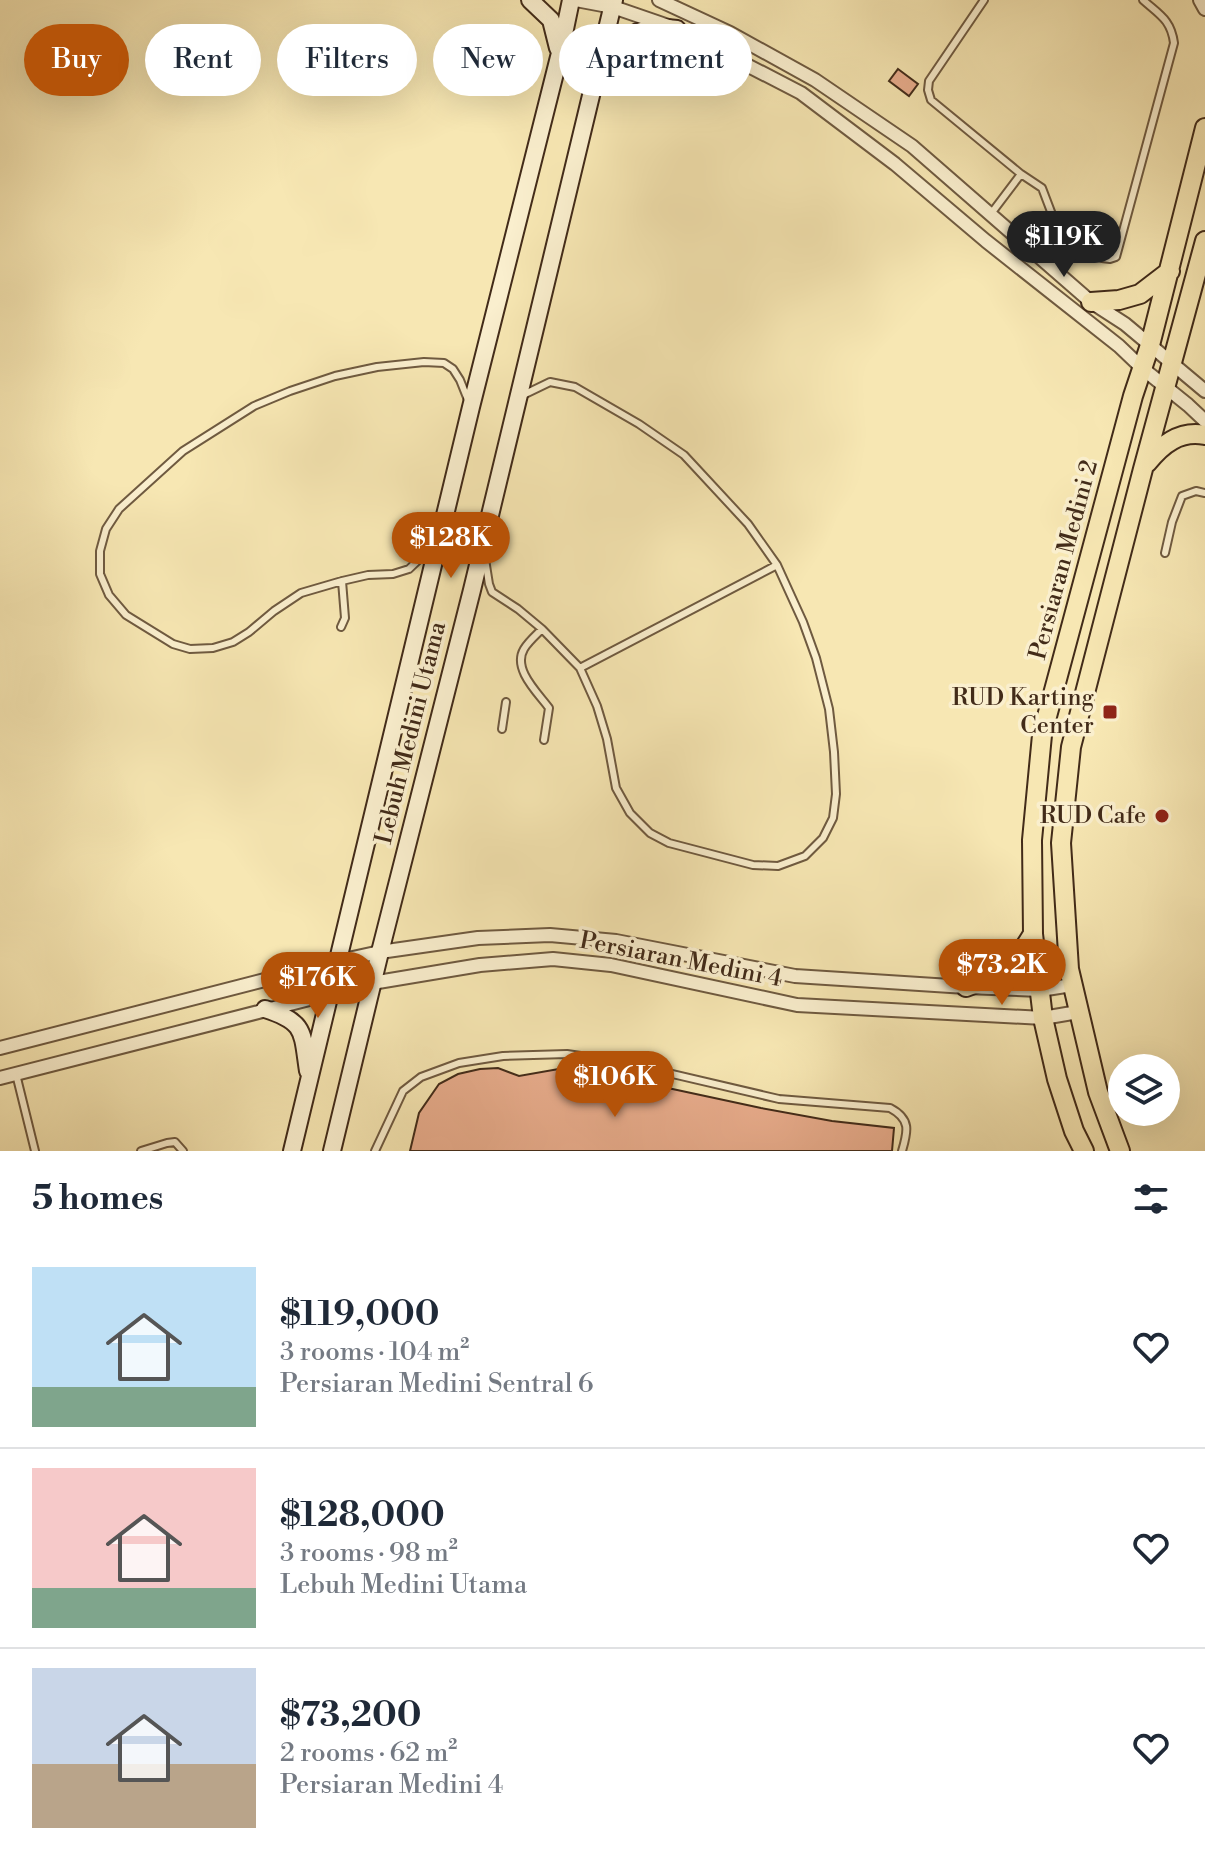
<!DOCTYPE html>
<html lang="en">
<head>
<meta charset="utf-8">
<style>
  :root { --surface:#fff; --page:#f2f2f3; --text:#1f2937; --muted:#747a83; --line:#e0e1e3; --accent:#b45309 }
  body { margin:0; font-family:"Libre Bodoni",serif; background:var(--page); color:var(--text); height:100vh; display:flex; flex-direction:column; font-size:30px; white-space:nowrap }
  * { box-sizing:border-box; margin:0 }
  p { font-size:26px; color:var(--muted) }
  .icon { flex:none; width:44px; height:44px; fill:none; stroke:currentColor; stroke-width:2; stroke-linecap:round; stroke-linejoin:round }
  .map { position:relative; height:1151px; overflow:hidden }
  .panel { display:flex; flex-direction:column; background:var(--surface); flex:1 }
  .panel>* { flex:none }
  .hud { position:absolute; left:24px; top:24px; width:800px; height:72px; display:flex; gap:16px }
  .tools { position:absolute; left:1108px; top:1054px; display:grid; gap:16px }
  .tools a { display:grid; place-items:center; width:72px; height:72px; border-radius:50%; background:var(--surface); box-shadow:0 8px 32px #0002; font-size:40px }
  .price { position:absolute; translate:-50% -68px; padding:0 18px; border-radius:28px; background:var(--accent); color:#fff; font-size:26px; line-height:52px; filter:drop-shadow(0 2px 4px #0008) }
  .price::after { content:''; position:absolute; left:50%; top:48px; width:24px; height:18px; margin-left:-12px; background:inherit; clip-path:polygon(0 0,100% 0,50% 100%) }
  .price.current { background:#222; color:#fff }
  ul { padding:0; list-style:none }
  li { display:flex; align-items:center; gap:24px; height:200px; padding:0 32px }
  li+li { border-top:2px solid var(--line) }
  li span { display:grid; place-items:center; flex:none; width:224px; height:160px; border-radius:0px; color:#555 }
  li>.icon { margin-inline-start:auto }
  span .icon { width:96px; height:96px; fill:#fffc; stroke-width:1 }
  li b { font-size:34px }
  h2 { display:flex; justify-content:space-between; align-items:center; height:96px; padding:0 32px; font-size:34px }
  .pill { padding:0 28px; border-radius:36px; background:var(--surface); box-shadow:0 8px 32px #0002; font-size:28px; line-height:72px }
  .pill.current { background:var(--accent); color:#fff }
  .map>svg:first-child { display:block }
</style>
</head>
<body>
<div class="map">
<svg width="1205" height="1151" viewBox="0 0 1205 1151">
  <rect width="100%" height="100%" fill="#f7e7b3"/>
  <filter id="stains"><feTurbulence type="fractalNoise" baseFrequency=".0025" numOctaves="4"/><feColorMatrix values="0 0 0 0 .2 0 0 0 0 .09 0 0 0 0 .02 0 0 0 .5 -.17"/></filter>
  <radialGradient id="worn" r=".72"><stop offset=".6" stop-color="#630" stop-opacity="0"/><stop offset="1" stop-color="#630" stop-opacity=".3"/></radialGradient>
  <path fill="#e9ad8d" stroke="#422b19" stroke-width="2" d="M898,69L918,84L909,96L889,81Z
    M570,1067L761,1108L832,1121L894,1128L892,1151H410L419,1113L439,1084L458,1074L480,1069L498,1068L519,1076Z"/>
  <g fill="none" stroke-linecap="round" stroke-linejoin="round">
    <g stroke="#6f5a40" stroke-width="10">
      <path id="service" d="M984,0L929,81L928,90L931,100L1021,174L1042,188L1053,217L1102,258L1110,259L1116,257L1174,43C1171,20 1160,15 1143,0
        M990,215L1021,174
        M433,546L409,569L393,574L368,575L342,581L301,593L274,611L249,632L233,642L213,648L190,649L173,644L126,615L109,595L100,574V551L106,529L119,509L183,451L254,406L290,391L335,376L377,367L424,362L444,363L453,369L460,380L468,400
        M1165,553L1172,522L1182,496L1196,491L1205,493
        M485,559L489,584L492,592L518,609L542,629L580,668L597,706L607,739L616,788L630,813L650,833L669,843L753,865L778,866L805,856L823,838L833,818L836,794L834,752L829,709L816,658L803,622L777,565L748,524L684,455L639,424L575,387L550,382L521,396
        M341,627L345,618L342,581
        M542,629C536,635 528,642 524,649C512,669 538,693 549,708L544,740
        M580,668L777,565
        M502,729L506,702
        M16,1074L35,1151
        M141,1151L167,1143L175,1142L183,1151
        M375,1151L403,1091L421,1077L459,1063L503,1056L567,1054L621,1062L779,1099L890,1108C911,1119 908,1131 902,1151"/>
    </g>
    <g stroke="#6f5a40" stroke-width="16">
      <path id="minor" d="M576,0L613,7L677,29L801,93L895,164L986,241L1119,346L1142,368L1188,405L1205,421
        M659,0L730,33L815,80L912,146L1091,302L1125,324L1205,391
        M1200,0L1205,9
        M0,1048L339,961L380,952L478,938L550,935L616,941L795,976L966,987L1040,990L1072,985
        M0,1078L372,983L480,965L553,959L611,965L797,1005L1043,1018L1078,1012"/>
    </g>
    <g stroke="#422b19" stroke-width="20">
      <path id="secondary" d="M530,0L551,20L558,48
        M600,64C606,58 611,51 617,45C634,29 655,26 677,29
        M265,1009C306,1022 302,1032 308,1071
        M292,1151L471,407L560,53L571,0
        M332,1151L380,952L472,590L614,0"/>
    </g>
    <g stroke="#422b19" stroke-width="22">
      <path id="primary" d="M1091,302L1119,300L1140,294L1170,271
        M1147,463C1162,444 1180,430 1205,435
        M966,987C1003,973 1012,969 1033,934
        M1084,1151L1074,1131L1057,1079L1043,1018L1033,934L1032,840L1042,735L1133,396L1150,345L1205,128
        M1120,1151L1098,1092L1069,969L1061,843L1071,747L1143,469L1205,241"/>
    </g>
    <use href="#service" stroke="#faefce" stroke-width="6"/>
    <use href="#minor" stroke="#faefce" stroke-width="12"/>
    <use href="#secondary" stroke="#faefce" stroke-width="16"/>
    <use href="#primary" stroke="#f7e7b3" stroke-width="18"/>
  </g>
  <g fill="#8f2418" stroke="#faefce" stroke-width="3">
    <rect x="1102" y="704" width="16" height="16" rx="4"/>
    <circle cx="1162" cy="816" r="8"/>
  </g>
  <g text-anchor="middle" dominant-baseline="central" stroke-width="7" stroke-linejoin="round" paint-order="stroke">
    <g font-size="24" fill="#422b19" stroke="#faefce">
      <text transform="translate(1064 560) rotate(-75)">Persiaran Medini 2</text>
      <text transform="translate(411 733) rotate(-76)">Lebuh Medini Utama</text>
      <text transform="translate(681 960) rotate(11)">Persiaran Medini 4</text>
    </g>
    <g font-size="24" fill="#422b19" stroke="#faefce" text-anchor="end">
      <text x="1094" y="698">RUD Karting<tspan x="1094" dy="28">Center</tspan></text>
      <text x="1146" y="816">RUD Cafe</text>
    </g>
  </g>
  <rect width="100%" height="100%" filter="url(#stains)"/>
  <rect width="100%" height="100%" fill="url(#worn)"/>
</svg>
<div class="tools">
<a><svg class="icon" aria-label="layers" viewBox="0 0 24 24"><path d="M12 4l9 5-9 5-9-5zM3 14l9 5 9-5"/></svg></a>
</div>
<b class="price current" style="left:1064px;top:279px">$119K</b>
<b class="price" style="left:451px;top:580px">$128K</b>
<b class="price" style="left:1002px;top:1007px">$73.2K</b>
<b class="price" style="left:318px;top:1020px">$176K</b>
<b class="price" style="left:615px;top:1119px">$106K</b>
<div class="hud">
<a class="pill current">Buy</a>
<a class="pill">Rent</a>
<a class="pill">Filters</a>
<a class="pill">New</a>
<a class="pill">Apartment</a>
</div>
</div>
<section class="panel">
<h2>5 homes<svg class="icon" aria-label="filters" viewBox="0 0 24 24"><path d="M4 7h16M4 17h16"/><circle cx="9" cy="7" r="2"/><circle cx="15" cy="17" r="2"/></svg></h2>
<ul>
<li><span style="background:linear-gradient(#bfe0f5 75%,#7fa58c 0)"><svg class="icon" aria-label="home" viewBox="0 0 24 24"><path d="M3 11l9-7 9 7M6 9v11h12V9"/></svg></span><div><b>$119,000</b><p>3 rooms · 104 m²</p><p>Persiaran Medini Sentral 6</p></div><svg class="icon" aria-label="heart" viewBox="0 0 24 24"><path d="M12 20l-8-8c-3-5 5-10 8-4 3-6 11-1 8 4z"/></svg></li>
<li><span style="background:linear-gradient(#f6c9c9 75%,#7fa58c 0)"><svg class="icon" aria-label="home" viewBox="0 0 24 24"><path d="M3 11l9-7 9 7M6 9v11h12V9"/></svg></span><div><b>$128,000</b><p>3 rooms · 98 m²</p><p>Lebuh Medini Utama</p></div><svg class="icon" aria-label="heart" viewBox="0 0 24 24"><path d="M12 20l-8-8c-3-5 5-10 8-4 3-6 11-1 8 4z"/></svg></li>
<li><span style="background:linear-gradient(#c9d6e8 60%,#b9a48a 0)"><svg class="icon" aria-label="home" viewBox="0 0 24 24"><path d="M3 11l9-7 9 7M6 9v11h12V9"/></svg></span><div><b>$73,200</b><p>2 rooms · 62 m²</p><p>Persiaran Medini 4</p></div><svg class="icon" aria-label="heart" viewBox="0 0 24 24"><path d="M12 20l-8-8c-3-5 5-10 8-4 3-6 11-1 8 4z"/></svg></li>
</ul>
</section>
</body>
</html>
